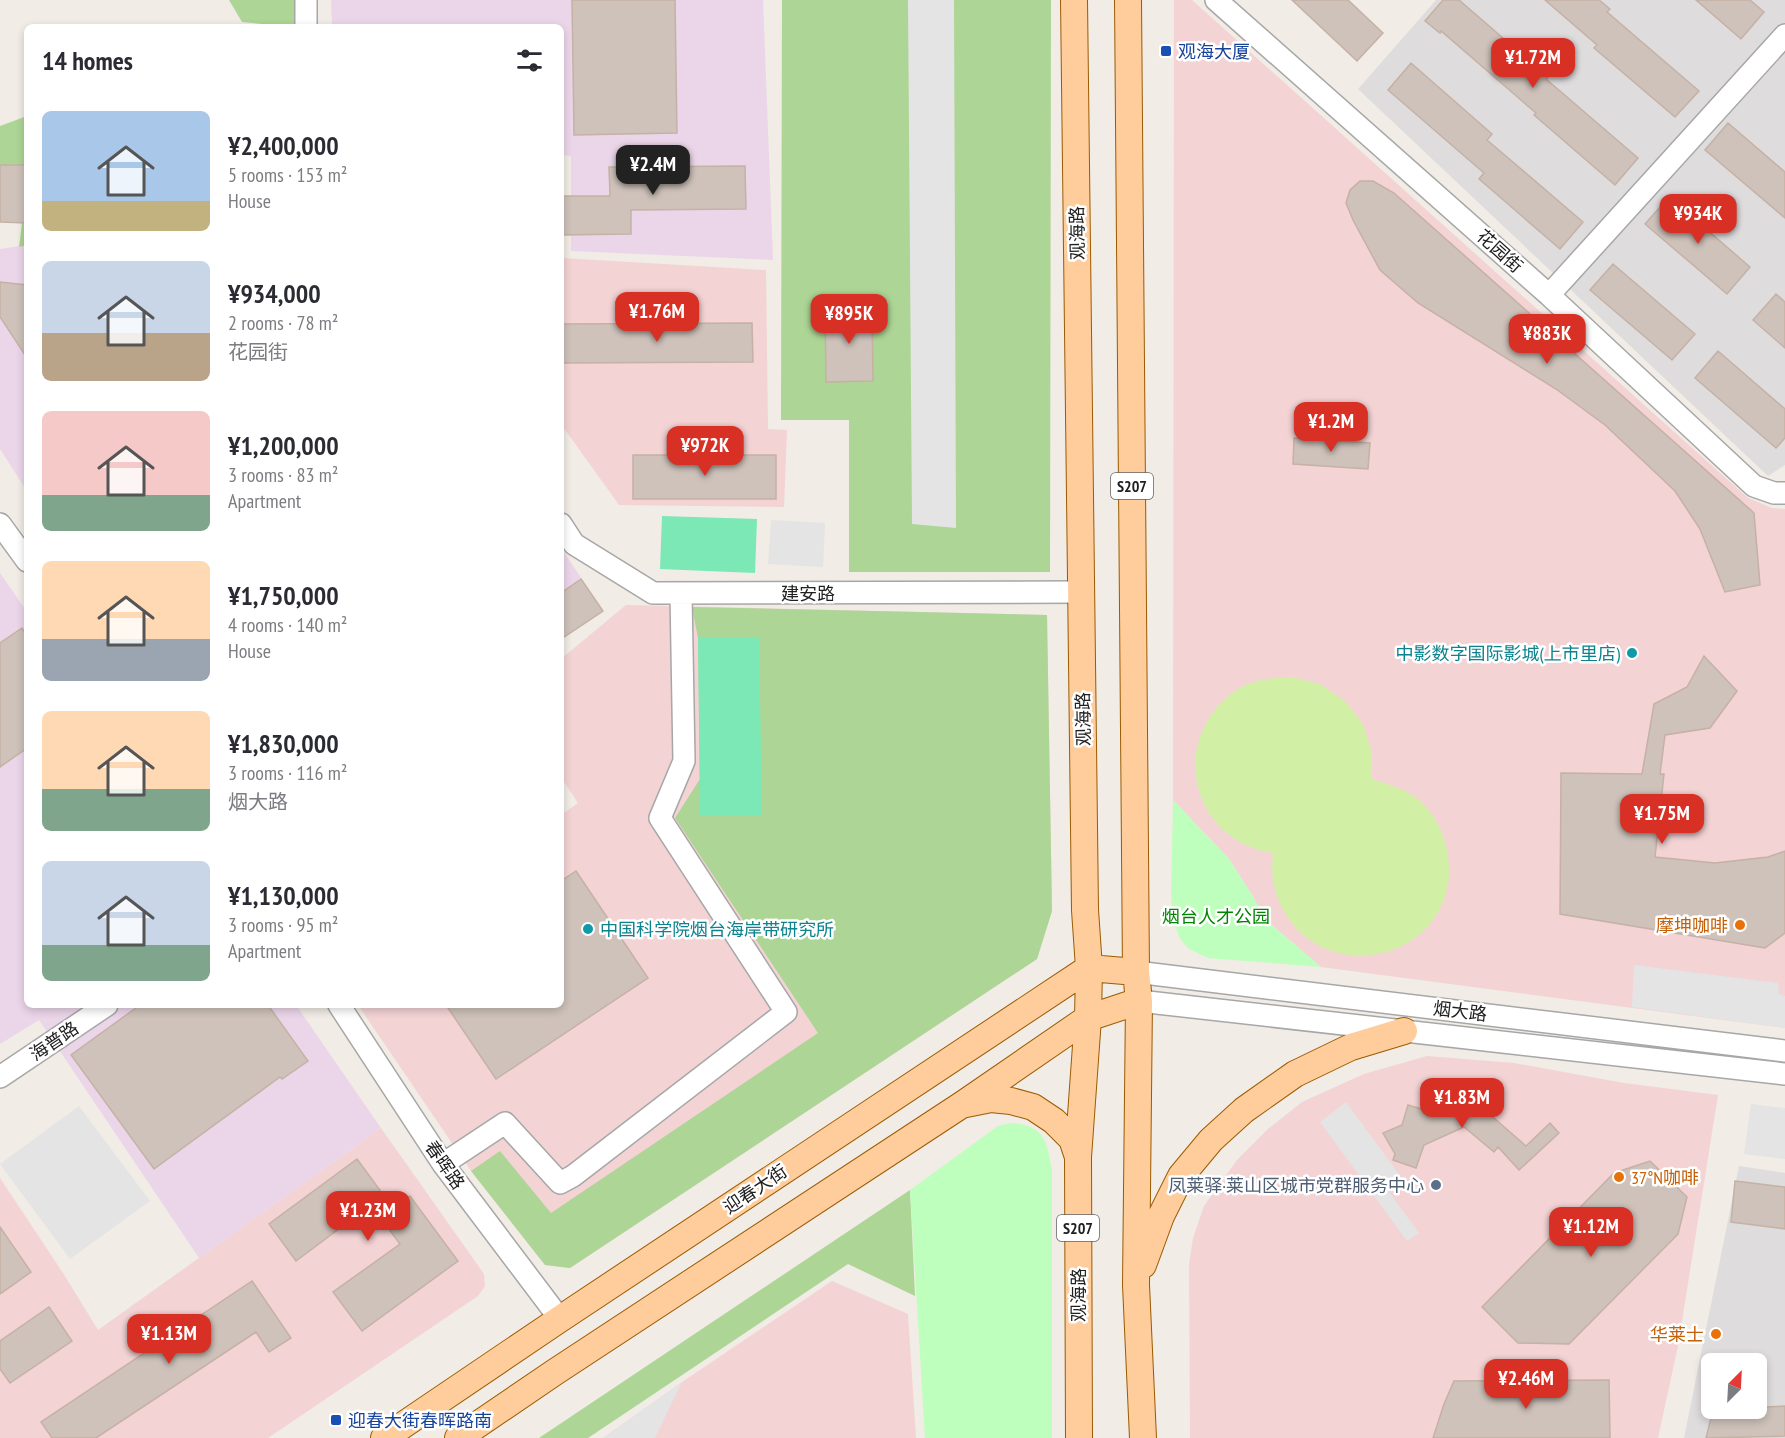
<!DOCTYPE html>
<html lang="en">
<head>
<meta charset="utf-8">
<style>
  :root { --surface:#fff; --page:#f2f2f3; --text:#2b2b33; --muted:#7c7c81; --accent:#d93025 }
  body { margin:0; font-family:"PT Sans Narrow","Noto Sans SC",sans-serif; background:var(--page); color:var(--text); height:100vh; display:flex; flex-direction:column; font-size:22px; white-space:nowrap }
  * { box-sizing:border-box; margin:0 }
  p { font-size:20px; color:var(--muted) }
  .icon { flex:none; width:33px; height:33px; fill:none; stroke:currentColor; stroke-width:2; stroke-linecap:round; stroke-linejoin:round }
  .map { position:relative; flex:1; overflow:hidden }
  .panel { position:absolute; left:24px; top:24px; width:540px; height:984px; display:flex; flex-direction:column; background:var(--surface); border-radius:9px; box-shadow:0 3px 9px #0003 }
  .panel>* { flex:none }
  .needle { width:39px; rotate:24deg }
  .controls { position:absolute; left:1701px; top:1353px; display:grid; gap:12px }
  .controls a { display:grid; place-items:center; width:66px; height:66px; border-radius:9px; background:var(--surface); box-shadow:0 3px 9px #0003; font-size:30px }
  .price { position:absolute; translate:-50% -51px; padding:0 14px; border-radius:12px; background:var(--accent); color:#fff; font-size:20px; line-height:39px; filter:drop-shadow(0 2px 3px #0008) }
  .price::after { content:''; position:absolute; left:50%; top:36px; width:18px; height:14px; margin-left:-9px; background:inherit; clip-path:polygon(0 0,100% 0,50% 100%) }
  .price.active { background:#222; color:#fff }
  ul { padding:0; list-style:none }
  li { display:flex; align-items:center; gap:18px; height:150px; padding:0 18px }
  li span { display:grid; place-items:center; flex:none; width:168px; height:120px; border-radius:9px; color:#555 }
  li>.icon { margin-inline-start:auto }
  span .icon { width:72px; height:72px; fill:#fffc; stroke-width:1 }
  li b { font-size:26px }
  h2 { display:flex; justify-content:space-between; align-items:center; height:72px; padding:0 18px; font-size:26px }
  .map>svg:first-child { display:block }
</style>
</head>
<body>
<div class="map">
<svg width="1785" height="1438" viewBox="0 0 1785 1438">
  <rect width="100%" height="100%" fill="#f1ece5"/>
  <path fill="#dedcdc" fill-rule="evenodd" d="M1436,0H1785V465L1768,476L1358,89Z
    M1739,1166L1785,1173V1438H1684ZM1712,1364H1756V1408H1712Z"/>
  <path fill="#f3d3d4" d="M1174,0H1192L1748,498L1772,508L1785,509V1028L1321,967L1266,920L1252,895L1229,859L1173,800Z
    M561,216L562,258L766,270L768,429L787,430L784,507L619,505L561,424Z
    M626,605L1047,615L1052,911L1037,959L570,1268L545,1265L471,1171L358,1005H561V815L578,803L561,777V659Z
    M1427,1056L1514,1063L1624,1083L1718,1095L1678,1346L1658,1438H1190L1189,1265L1193,1238L1204,1206L1237,1160L1268,1129L1302,1102L1364,1074Z
    M381,1128L484,1274L485,1286L478,1296L268,1438H0V1178L63,1273L98,1330Z
    M832,1281L908,1314L916,1438H603L682,1382Z"/>
  <path fill="#ebd6e9" d="M331,0H763L773,260L571,251V156L561,155V27H332Z
    M27,245V491L0,449V249Z
    M561,548L602,609L561,637Z
    M0,573L27,612V1005H296L381,1128L199,1258L39,1020L0,1044Z"/>
  <path fill="#d1f0a6" d="M1292,677L1320,684L1345,701L1363,724L1372,753V779C1390,785 1407,789 1421,802C1450,829 1458,878 1438,912C1410,961 1340,970 1300,932C1279,911 1269,883 1273,853C1191,841 1167,740 1235,691C1252,679 1272,678 1292,677Z"/>
  <path fill="#add595" d="M229,0H295V27L242,22Z
    M782,0H1051L1050,572H849V420H781Z
    M27,116V245L19,247L22,223L0,222V126Z
    M692,607L1047,615L1052,911L1037,959L570,1268L545,1265L471,1171L500,1151L551,1213L818,1033L675,818L700,779L698,638Z
    M910,1190L915,1296L848,1264L588,1438H539Z"/>
  <path fill="#beffbe" d="M1173,800L1229,859L1252,895L1266,920L1321,967L1208,958L1189,949L1180,939L1173,920L1171,895Z
    M1011,1123C1045,1125 1047,1142 1052,1170V1438H925L910,1190L998,1126Z"/>
  <path fill="#7be8b5" d="M662,516L757,519L755,573L660,569Z
    M759,637L762,815L700,816L698,638Z"/>
  <path fill="#e4e4e4" d="M908,0H954L956,528L912,524Z
    M771,520L825,523L823,567L768,564Z
    M1634,965L1778,983L1779,994L1785,996V1028L1632,1007Z
    M1346,1102L1401,1177L1386,1188L1419,1233L1407,1241L1320,1122Z
    M1751,1104L1785,1108V1159L1744,1154Z
    M79,1106L150,1201L70,1259L0,1164Z
    M682,1382L655,1438H603Z"/>
  <path fill="#cec2ba" stroke="#c5b1a5" stroke-width="1.5" d="M572,0H675L677,133L574,135Z
    M1292,0H1348L1383,33L1357,61Z
    M1443,0H1459L1548,77L1546,79L1638,158L1615,185L1534,115L1536,113L1441,31L1440,33L1425,21Z
    M1545,0H1599L1610,9L1607,12L1699,91L1675,117L1594,48L1597,45Z
    M1696,0H1750L1764,12L1741,39Z
    M1411,63L1492,134L1487,140L1583,222L1560,249L1479,179L1484,173L1388,90Z
    M1728,123L1785,172V218L1705,150Z
    M0,165H27V223L0,222Z
    M745,166L746,209L631,210V234L561,235V196H610L609,167Z
    M1360,181H1373L1394,193L1754,513L1760,585L1725,592L1700,529L1675,491L1605,425L1556,389L1418,303L1380,270L1353,220L1346,203L1350,190Z
    M1669,197L1750,267L1727,294L1645,224Z
    M1613,264L1695,334L1672,360L1590,290Z
    M0,282L27,285V358L0,317Z
    M1776,294L1785,302V348L1753,320Z
    M825,309H872L873,381L826,382Z
    M752,323L753,362L561,363V324Z
    M1718,351L1785,409V438L1776,448L1695,378Z
    M1294,438L1370,443L1368,469L1293,464Z
    M633,455H776V499H633Z
    M581,579L603,611L561,639V593Z
    M22,628L27,636V748L0,767V643Z
    M1704,656L1737,691L1710,728L1665,735L1660,774H1664L1655,857L1715,863L1768,857L1785,851V933L1765,948L1560,914L1561,773L1642,774L1654,704L1687,687Z
    M576,871L648,978L496,1079L446,1005H561V881Z
    M140,1005H268L308,1061L282,1079L280,1077L154,1169L71,1055Z
    M1485,1084L1498,1107L1487,1112L1526,1146L1550,1123L1559,1133L1519,1170L1498,1147L1494,1152L1464,1127L1424,1145L1416,1168L1393,1160L1395,1154L1383,1133L1402,1125L1408,1105L1428,1111Z
    M357,1159L393,1208L410,1196L458,1261L362,1331L333,1292L400,1244L371,1205L296,1261L269,1224Z
    M1650,1161L1687,1197L1678,1234L1569,1344L1518,1343L1482,1307L1614,1173Z
    M1735,1181L1785,1187V1229L1731,1222Z
    M0,1227L31,1272L0,1294Z
    M252,1281L291,1338L269,1352L256,1332L96,1438H52L41,1422Z
    M49,1307L72,1341L10,1383L0,1369V1341Z
    M1609,1380L1610,1438H1433L1444,1404L1454,1381Z
    M1785,1406V1436L1706,1438L1713,1410Z"/>
  <g fill="none" stroke-linecap="round" stroke-linejoin="round">
    <g stroke="#a7a7a7" stroke-width="24">
      <path id="minor" d="M306,0V27
        M1216,0L1549,295L1754,486L1774,493H1785
        M1549,295L1785,35
        M0,524L27,561
        M561,524L574,544L653,593L1081,592
        M1136,972L1785,1051
        M1139,1001L1785,1074
        M339,1005L443,1164L560,1319
        M0,1077L107,1005
        M443,1164L505,1123L560,1183L573,1176L786,1012L660,818L684,761L681,594"/>
    </g>
    <g stroke="#9b5b00" stroke-width="28">
      <path id="major" d="M1074,0L1085,910L1089,968L1088,1018L1078,1157L1079,1438
        M1128,0L1136,972L1139,1001L1136,1285L1143,1438
        M966,1104L991,1099L1011,1101L1033,1107L1054,1121L1072,1139L1078,1157
        M1143,1265L1161,1216L1181,1176L1211,1140L1244,1110L1295,1074L1351,1047L1404,1031
        M384,1438L560,1319L1089,968L1136,972
        M458,1438L555,1372L963,1104L1088,1018L1139,1001"/>
    </g>
    <use href="#minor" stroke="#fff" stroke-width="21"/>
    <use href="#major" stroke="#ffcc9c" stroke-width="26"/>
  </g>
  <g fill="#1a4fb4" stroke="#fff" stroke-width="2">
    <rect x="1160" y="45" width="12" height="12" rx="3"/>
    <rect x="330" y="1414" width="12" height="12" rx="3"/>
  </g>
  <g fill="#0f9aa8" stroke="#fff" stroke-width="2">
    <circle cx="1632" cy="653" r="6"/>
    <circle cx="588" cy="929" r="6"/>
  </g>
  <g fill="#e8710a" stroke="#fff" stroke-width="2">
    <circle cx="1740" cy="925" r="6"/>
    <circle cx="1619" cy="1177" r="6"/>
    <circle cx="1716" cy="1334" r="6"/>
  </g>
  <circle fill="#5c6f8a" stroke="#fff" stroke-width="2" cx="1436" cy="1185" r="6"/>
  <g text-anchor="middle" dominant-baseline="central" stroke-width="5" stroke-linejoin="round" paint-order="stroke">
    <g fill="#fff" stroke="#636363" stroke-width="1.5">
      <rect x="1111" y="473" width="42" height="26" rx="4.5"/>
      <rect x="1057" y="1215" width="42" height="26" rx="4.5"/>
    </g>
    <g font-size="16" font-weight="bold" fill="#202020">
      <text x="1132" y="486">S207</text>
      <text x="1078" y="1228">S207</text>
    </g>
    <g font-size="18" fill="#164399" stroke="#fff" text-anchor="start">
      <text x="1178" y="51">观海大厦</text>
      <text x="348" y="1420">迎春大街春晖路南</text>
    </g>
    <g font-size="18" fill="#202020" stroke="#fff">
      <text transform="translate(1077 233) rotate(-91)">观海路</text>
      <text transform="translate(1500 251) rotate(42)">花园街</text>
      <text x="808" y="593">建安路</text>
      <text transform="translate(1083 719) rotate(-91)">观海路</text>
      <text transform="translate(1460 1011) rotate(7)">烟大路</text>
      <text transform="translate(54 1041) rotate(-34)">海普路</text>
      <text transform="translate(445 1165) rotate(55)">春晖路</text>
      <text transform="translate(755 1189) rotate(-34)">迎春大街</text>
      <text transform="translate(1078 1295) rotate(-90)">观海路</text>
    </g>
    <g font-size="18" fill="#0d838f" stroke="#fff" text-anchor="end">
      <text x="1620" y="653">中影数字国际影城(上市里店)</text>
      <text x="600" y="929" text-anchor="start">中国科学院烟台海岸带研究所</text>
    </g>
    <g font-size="18" fill="#018501" stroke="#fff">
      <text x="1216" y="916">烟台人才公园</text>
    </g>
    <g font-size="18" fill="#c56008" stroke="#fff" text-anchor="end">
      <text x="1728" y="925">摩坤咖啡</text>
      <text x="1631" y="1177" text-anchor="start">37°N咖啡</text>
      <text x="1704" y="1334">华莱士</text>
    </g>
    <g font-size="18" fill="#4e5e75" stroke="#fff" text-anchor="end">
      <text x="1424" y="1185">凤莱驿·莱山区城市党群服务中心</text>
    </g>
  </g>
</svg>
<div class="controls">
<a><svg class="needle" viewBox="-14 -14 28 28"><path d="M0-13l5 13h-10z" fill="#e53935"/><path d="M0 13l5-13h-10z" fill="#7c7c81"/></svg></a>
</div>
<b class="price" style="left:1533px;top:89px">¥1.72M</b>
<b class="price active" style="left:653px;top:196px">¥2.4M</b>
<b class="price" style="left:1698px;top:245px">¥934K</b>
<b class="price" style="left:657px;top:343px">¥1.76M</b>
<b class="price" style="left:849px;top:345px">¥895K</b>
<b class="price" style="left:1547px;top:365px">¥883K</b>
<b class="price" style="left:1331px;top:453px">¥1.2M</b>
<b class="price" style="left:705px;top:477px">¥972K</b>
<b class="price" style="left:1662px;top:845px">¥1.75M</b>
<b class="price" style="left:1462px;top:1129px">¥1.83M</b>
<b class="price" style="left:368px;top:1242px">¥1.23M</b>
<b class="price" style="left:1591px;top:1258px">¥1.12M</b>
<b class="price" style="left:169px;top:1365px">¥1.13M</b>
<b class="price" style="left:1526px;top:1410px">¥2.46M</b>
<section class="panel">
<h2>14 homes<svg class="icon" aria-label="filters" viewBox="0 0 24 24"><path d="M4 7h16M4 17h16"/><circle cx="9" cy="7" r="2"/><circle cx="15" cy="17" r="2"/></svg></h2>
<ul>
<li><span style="background:linear-gradient(#a9c7e8 75%,#c2b280 0)"><svg class="icon" aria-label="home" viewBox="0 0 24 24"><path d="M3 11l9-7 9 7M6 9v11h12V9"/></svg></span><div><b>¥2,400,000</b><p>5 rooms · 153 m²</p><p>House</p></div></li>
<li><span style="background:linear-gradient(#c9d6e8 60%,#b9a48a 0)"><svg class="icon" aria-label="home" viewBox="0 0 24 24"><path d="M3 11l9-7 9 7M6 9v11h12V9"/></svg></span><div><b>¥934,000</b><p>2 rooms · 78 m²</p><p>花园街</p></div></li>
<li><span style="background:linear-gradient(#f6c9c9 70%,#7fa58c 0)"><svg class="icon" aria-label="home" viewBox="0 0 24 24"><path d="M3 11l9-7 9 7M6 9v11h12V9"/></svg></span><div><b>¥1,200,000</b><p>3 rooms · 83 m²</p><p>Apartment</p></div></li>
<li><span style="background:linear-gradient(#ffd9b3 65%,#9aa5b1 0)"><svg class="icon" aria-label="home" viewBox="0 0 24 24"><path d="M3 11l9-7 9 7M6 9v11h12V9"/></svg></span><div><b>¥1,750,000</b><p>4 rooms · 140 m²</p><p>House</p></div></li>
<li><span style="background:linear-gradient(#ffd9b3 65%,#7fa58c 0)"><svg class="icon" aria-label="home" viewBox="0 0 24 24"><path d="M3 11l9-7 9 7M6 9v11h12V9"/></svg></span><div><b>¥1,830,000</b><p>3 rooms · 116 m²</p><p>烟大路</p></div></li>
<li><span style="background:linear-gradient(#c9d6e8 70%,#7fa58c 0)"><svg class="icon" aria-label="home" viewBox="0 0 24 24"><path d="M3 11l9-7 9 7M6 9v11h12V9"/></svg></span><div><b>¥1,130,000</b><p>3 rooms · 95 m²</p><p>Apartment</p></div></li>
</ul>
</section>
</div>
</body>
</html>
